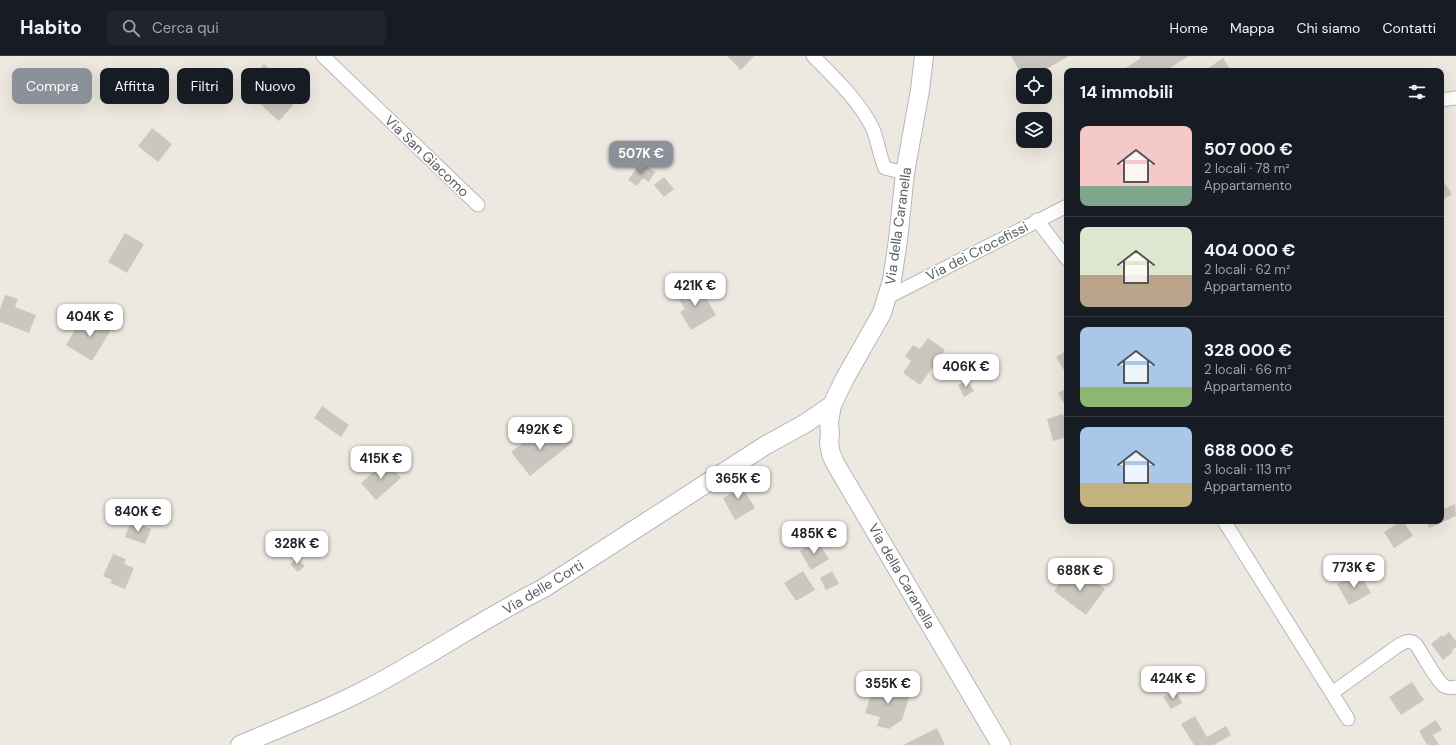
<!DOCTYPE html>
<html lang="it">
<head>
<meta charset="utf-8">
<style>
  :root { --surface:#171b24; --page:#20242c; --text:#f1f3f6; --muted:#9ea1a6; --line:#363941; --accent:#8c9099 }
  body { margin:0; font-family:"DM Sans",sans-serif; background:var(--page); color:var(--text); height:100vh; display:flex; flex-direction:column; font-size:15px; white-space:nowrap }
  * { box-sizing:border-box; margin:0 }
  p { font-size:13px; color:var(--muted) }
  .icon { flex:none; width:22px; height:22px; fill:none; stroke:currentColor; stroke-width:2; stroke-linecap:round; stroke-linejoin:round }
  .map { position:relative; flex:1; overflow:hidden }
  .details { position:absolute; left:1064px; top:12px; width:380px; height:456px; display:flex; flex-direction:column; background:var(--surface); border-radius:8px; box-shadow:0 4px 16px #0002 }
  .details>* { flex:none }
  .banner { position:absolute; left:12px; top:12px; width:380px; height:36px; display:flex; gap:8px }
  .buttons { position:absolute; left:1016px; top:12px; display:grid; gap:8px }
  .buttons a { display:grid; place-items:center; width:36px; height:36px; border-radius:8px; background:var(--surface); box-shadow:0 4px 16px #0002; font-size:20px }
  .price { position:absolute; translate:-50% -34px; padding:0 9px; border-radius:8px; background:#fff; color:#222; font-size:13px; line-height:26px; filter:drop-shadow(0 1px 2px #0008) }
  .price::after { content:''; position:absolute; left:50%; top:24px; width:12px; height:9px; margin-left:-6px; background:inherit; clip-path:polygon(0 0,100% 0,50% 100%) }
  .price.active { background:var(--accent); color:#fff }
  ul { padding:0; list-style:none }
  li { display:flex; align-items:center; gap:12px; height:100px; padding:0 16px }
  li+li { border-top:1px solid var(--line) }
  li span { display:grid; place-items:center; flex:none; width:112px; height:80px; border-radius:8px; color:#555 }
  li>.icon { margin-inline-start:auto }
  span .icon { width:48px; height:48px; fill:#fffc; stroke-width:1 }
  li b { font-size:17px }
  h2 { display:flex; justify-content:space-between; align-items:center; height:48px; padding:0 16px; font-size:17px }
  .pill { padding:0 14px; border-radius:8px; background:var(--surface); box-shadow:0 4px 16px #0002; font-size:14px; line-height:36px }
  .pill.active { background:var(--accent); color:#fff }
  header { display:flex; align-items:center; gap:24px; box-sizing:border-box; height:56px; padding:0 20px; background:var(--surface); border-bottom:1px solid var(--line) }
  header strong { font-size:19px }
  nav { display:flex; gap:22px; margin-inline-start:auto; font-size:14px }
  .search { width:280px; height:36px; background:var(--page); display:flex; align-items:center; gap:10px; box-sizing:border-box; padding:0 14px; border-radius:8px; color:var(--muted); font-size:15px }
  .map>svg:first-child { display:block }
</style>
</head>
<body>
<header>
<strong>Habito</strong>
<div class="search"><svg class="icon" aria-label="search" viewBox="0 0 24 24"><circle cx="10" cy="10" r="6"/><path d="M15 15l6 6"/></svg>Cerca qui</div>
<nav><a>Home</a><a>Mappa</a><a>Chi siamo</a><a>Contatti</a></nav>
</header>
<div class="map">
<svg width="1456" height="689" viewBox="0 0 1456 689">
  <rect width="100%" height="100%" fill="#eee9e0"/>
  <path fill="#cbc6bf" d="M727,0H754L741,14Z
    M1011,0H1069L1036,19H1023V22Z
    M1139,0H1189L1165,15H1126L1124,13L1141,2Z
    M1223,2L1231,15H1204Z
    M264,8L295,35L292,38L298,43L279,65L248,37L257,26L252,22Z
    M152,72L172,88L158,106L138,90Z
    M645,109L655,116L649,126L643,122L637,130L628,124L638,110L642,113Z
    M664,121L674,133L664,141L654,129Z
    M1441,123H1442L1452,138L1441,145Z
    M125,177L144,188L127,217L108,206Z
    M697,227L716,259L691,274L680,256L685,253L676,239Z
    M5,239L18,243L15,251L36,259L29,277L0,266V253Z
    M97,259L114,269L92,305L66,289L79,267L89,273Z
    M928,282L945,294L920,329L903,317L911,305L905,300L913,289L920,293Z
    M1067,294V319L1056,301Z
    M967,324L974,335L964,341L958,329Z
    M1067,332V353L1058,337Z
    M322,350L349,369L341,381L314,362Z
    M1063,358L1067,371V381L1053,385L1047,363Z
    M542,373L552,386L564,376L573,386L530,420L511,396Z
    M386,405L401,422L376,444L361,427Z
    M736,422L755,452L735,464L723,442L732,437L727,427Z
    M1455,448L1456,460L1429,472L1426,465H1441V454Z
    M131,465L151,473L145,488L125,481Z
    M1401,465H1403L1413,480L1394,492L1384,476Z
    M817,484L829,503L811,514L800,495Z
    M113,498L126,503L124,508L134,512L125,533L110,527L112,524L103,520Z
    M296,502L305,510L298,516L290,508Z
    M803,515L815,534L796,545L784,527Z
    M832,515L839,528L826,534L820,522Z
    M1074,516L1082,522L1085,518L1105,533L1086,559L1054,535L1064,521L1068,524Z
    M1354,518L1356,522L1361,520L1371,537L1349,549L1337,528Z
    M1449,576L1456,585V591L1452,594L1453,596L1443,604L1431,588L1442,579L1443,581Z
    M1412,626L1424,644L1401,659L1389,641Z
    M887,627L902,632L909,641L902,664L889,673L877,670L880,661L865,657L873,632L884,635Z
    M1175,634L1182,647L1171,653L1163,641Z
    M1195,660L1207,681L1226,670L1231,679L1214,689H1194L1181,668Z
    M1436,664L1442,674L1433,679L1439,689H1427L1419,675Z
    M937,672L945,689H903Z"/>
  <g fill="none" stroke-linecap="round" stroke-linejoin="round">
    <g stroke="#b3b8bd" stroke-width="15">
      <path id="street" d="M323,0L478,149
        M813,0C834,21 858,44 872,71C878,84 879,99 885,112L905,117
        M1441,44L1456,42
        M1037,164L1067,203
        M888,241L1067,150
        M1224,465L1348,663
        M1332,637L1399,589C1406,585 1411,583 1417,590C1423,599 1436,624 1444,630C1448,632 1452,632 1456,631"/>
    </g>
    <g stroke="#b2b8bd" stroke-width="20">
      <path id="secondary" d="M924,0L920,34L905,117L898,184L892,224L882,257L844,324L832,349L829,366L830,378L829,387L831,398L835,407L1001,689
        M240,689C279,672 319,657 357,638C421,606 480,564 544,532L766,389L806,367L832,349"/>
    </g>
    <use href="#street" stroke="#fff" stroke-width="13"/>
    <use href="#secondary" stroke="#fff" stroke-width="18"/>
  </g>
  <g text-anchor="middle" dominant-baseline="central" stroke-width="3.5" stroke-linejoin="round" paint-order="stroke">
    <g font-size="14" fill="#595f63" stroke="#fff">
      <text transform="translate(427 100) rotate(44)">Via San Giacomo</text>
      <text transform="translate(898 170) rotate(-82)">Via della Caranella</text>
      <text transform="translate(977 195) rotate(-27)">Via dei Crocefissi</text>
      <text transform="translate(902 520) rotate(60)">Via della Caranella</text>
      <text transform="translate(543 531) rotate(-31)">Via delle Corti</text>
    </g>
  </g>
</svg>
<div class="buttons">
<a><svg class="icon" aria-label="locate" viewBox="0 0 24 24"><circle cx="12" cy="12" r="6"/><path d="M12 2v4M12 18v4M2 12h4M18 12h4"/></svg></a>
<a><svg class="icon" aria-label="layers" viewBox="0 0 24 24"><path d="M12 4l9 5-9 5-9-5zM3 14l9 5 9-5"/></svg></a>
</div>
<b class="price active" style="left:641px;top:119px">507K €</b>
<b class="price" style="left:695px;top:251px">421K €</b>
<b class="price" style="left:90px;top:282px">404K €</b>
<b class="price" style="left:966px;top:332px">406K €</b>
<b class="price" style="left:540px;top:395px">492K €</b>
<b class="price" style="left:381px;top:424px">415K €</b>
<b class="price" style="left:738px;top:444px">365K €</b>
<b class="price" style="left:138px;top:477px">840K €</b>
<b class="price" style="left:814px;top:499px">485K €</b>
<b class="price" style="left:297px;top:509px">328K €</b>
<b class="price" style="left:1354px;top:533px">773K €</b>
<b class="price" style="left:1080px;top:536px">688K €</b>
<b class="price" style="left:1173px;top:644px">424K €</b>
<b class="price" style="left:888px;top:649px">355K €</b>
<div class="banner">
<a class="pill active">Compra</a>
<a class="pill">Affitta</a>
<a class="pill">Filtri</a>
<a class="pill">Nuovo</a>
</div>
<section class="details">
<h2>14 immobili<svg class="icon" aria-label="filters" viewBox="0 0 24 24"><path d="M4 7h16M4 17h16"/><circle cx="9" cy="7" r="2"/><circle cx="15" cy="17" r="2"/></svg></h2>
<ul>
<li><span style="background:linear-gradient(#f6c9c9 75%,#7fa58c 0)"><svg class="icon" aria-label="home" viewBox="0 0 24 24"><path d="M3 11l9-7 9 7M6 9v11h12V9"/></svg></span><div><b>507 000 €</b><p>2 locali · 78 m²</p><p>Appartamento</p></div></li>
<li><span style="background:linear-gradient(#dfe7d0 60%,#b9a48a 0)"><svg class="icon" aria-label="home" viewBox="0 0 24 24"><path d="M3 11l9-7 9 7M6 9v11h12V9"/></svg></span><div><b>404 000 €</b><p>2 locali · 62 m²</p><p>Appartamento</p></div></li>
<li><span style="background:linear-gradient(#a9c7e8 75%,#8fb573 0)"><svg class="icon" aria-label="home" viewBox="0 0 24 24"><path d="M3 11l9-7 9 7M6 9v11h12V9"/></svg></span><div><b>328 000 €</b><p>2 locali · 66 m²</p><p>Appartamento</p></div></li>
<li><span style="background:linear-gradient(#a9c7e8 70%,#c2b280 0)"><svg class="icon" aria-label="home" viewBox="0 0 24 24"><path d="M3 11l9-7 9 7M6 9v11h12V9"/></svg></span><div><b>688 000 €</b><p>3 locali · 113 m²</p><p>Appartamento</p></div></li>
</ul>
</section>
</div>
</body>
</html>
